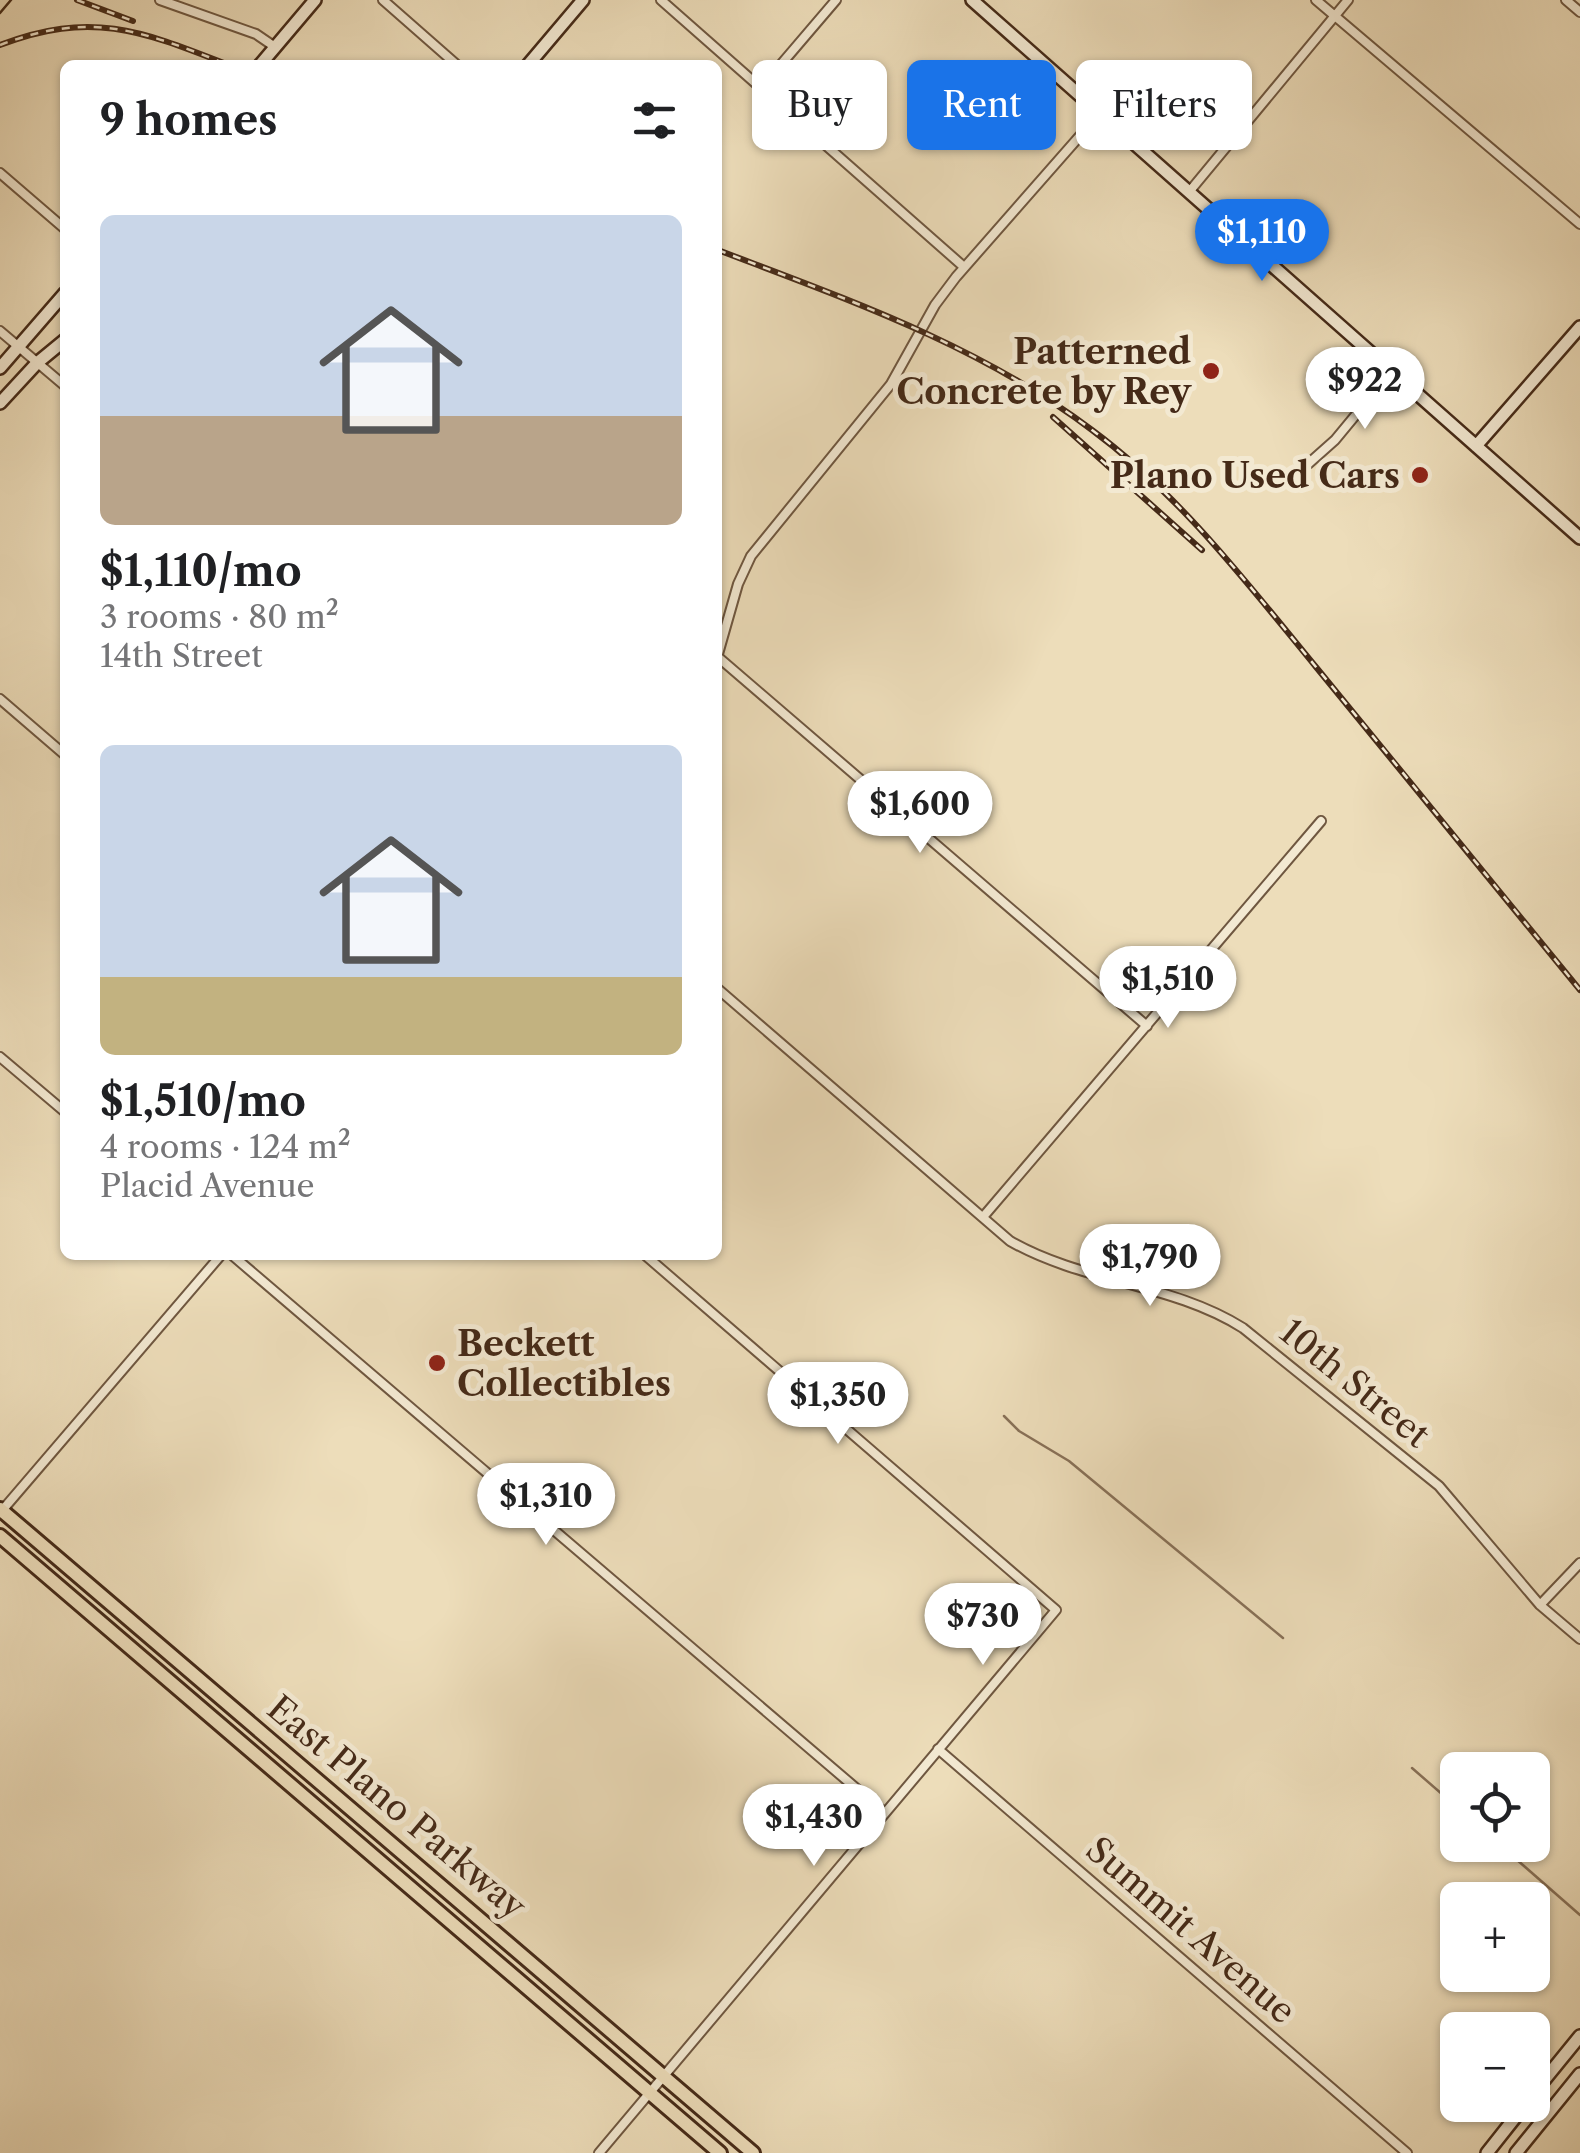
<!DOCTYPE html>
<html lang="en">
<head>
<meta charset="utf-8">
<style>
  :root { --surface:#fff; --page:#f2f2f2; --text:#202124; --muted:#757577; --accent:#1a73e8 }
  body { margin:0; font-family:"Libre Caslon Text",serif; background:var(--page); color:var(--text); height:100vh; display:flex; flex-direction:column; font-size:38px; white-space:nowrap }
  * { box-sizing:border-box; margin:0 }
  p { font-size:32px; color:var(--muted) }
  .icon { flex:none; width:55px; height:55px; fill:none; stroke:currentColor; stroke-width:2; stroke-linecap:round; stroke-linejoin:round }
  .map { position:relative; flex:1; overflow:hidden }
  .sheet { position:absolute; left:60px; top:60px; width:662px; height:1200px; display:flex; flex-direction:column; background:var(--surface); border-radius:15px; box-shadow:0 2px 8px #0004 }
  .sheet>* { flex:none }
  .top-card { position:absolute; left:752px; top:60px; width:678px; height:90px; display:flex; gap:20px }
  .fabs { position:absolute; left:1440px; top:1752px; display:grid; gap:20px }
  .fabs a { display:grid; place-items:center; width:110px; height:110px; border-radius:15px; background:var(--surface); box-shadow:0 2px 8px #0004; font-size:50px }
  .price { position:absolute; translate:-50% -85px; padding:0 22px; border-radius:35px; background:#fff; color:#222; font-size:32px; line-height:65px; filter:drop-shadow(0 2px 5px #0008) }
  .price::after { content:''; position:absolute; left:50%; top:60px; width:30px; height:22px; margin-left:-15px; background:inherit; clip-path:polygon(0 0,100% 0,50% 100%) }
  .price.selected { background:var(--accent); color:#fff }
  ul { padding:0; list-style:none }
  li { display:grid; align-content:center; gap:20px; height:530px; padding:0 40px }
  li span { display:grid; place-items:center; height:310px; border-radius:15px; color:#555 }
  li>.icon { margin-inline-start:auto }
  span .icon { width:180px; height:180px; fill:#fffc; stroke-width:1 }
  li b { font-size:42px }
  h2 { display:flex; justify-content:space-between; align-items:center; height:120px; padding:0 40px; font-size:42px }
  .chip { padding:0 35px; border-radius:15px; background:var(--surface); box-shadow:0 2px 8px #0004; font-size:35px; line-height:90px }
  .chip.selected { background:var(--accent); color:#fff }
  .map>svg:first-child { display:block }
</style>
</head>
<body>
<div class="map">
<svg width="1580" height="2153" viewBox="0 0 1580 2153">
  <rect width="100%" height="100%" fill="#edddba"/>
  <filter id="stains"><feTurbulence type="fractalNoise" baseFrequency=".002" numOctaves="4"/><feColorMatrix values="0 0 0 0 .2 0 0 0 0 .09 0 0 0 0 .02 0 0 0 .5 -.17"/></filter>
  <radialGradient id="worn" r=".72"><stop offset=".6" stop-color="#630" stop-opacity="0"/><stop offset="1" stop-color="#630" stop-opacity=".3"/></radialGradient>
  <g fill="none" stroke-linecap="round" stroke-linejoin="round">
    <path stroke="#887158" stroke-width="2.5" d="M1004,1416L1019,1431L1069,1461L1283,1638
      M1412,1768L1458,1808
      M1500,1845L1580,1915"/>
    <g stroke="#6f5740" stroke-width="12">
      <path id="street" d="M160,0L256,34L275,47
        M383,0L457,65
        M661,0L964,267
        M1316,0L1580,224
        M1566,0L1580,12
        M760,89L836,0
        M0,173L65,229
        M1189,192L1348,0
        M0,331L65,386
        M1308,464L1335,440L1392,371
        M718,654L738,584L751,556L891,384L935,305L956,277L1100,113
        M718,657L1147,1026
        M0,699L65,755
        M718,989L1010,1241C1083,1283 1172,1283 1243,1328L1439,1486L1540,1605L1580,1639
        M0,1057L65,1112
        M983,1217L1321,821
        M232,1255L885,1813
        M0,1513L221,1255
        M1540,1605L1580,1563
        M938,1749L1407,2153
        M599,2153L1056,1610L645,1255"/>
    </g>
    <g stroke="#452a18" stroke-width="16">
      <path id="secondary" d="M972,0L1580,538
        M260,65L315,0
        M528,65L583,0
        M0,368L65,293
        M0,403L37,363L65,340
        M1476,446L1580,327
        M1532,2095L1580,2036
        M1487,2153L1525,2105
        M1516,2153L1580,2074"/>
    </g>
    <g stroke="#452a18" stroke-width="18">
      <path id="primary" d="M0,1509L753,2153
        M0,1536L720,2153"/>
    </g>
    <use href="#street" stroke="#f3e9d2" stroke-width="8"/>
    <use href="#secondary" stroke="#f3e9d2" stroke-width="11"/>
    <use href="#primary" stroke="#edddba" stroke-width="12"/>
    <path stroke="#452a18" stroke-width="2.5" d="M0,13L11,0"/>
    <g stroke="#452a18" stroke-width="6">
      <path id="rail" d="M77,0L133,21
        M0,45C92,10 142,31 229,65
        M718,250C849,300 979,345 1092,430C1180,495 1247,583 1316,667C1404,774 1492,882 1580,990
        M1053,417L1202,550"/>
    </g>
    <use href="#rail" stroke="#f3e9d2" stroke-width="2.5" stroke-dasharray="8" stroke-linecap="butt"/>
  </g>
  <g fill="#8f2418" stroke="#f3e9d2" stroke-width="4">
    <circle cx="1211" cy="371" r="10"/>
    <circle cx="1420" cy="475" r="10"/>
    <circle cx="437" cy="1363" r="10"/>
  </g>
  <g text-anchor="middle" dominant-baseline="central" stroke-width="10" stroke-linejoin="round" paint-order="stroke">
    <g font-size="35" font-weight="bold" fill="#452a18" stroke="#f3e9d2" text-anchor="end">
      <text x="1191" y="351">Patterned<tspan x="1191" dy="40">Concrete by Rey</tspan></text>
      <text x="1400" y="475">Plano Used Cars</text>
      <text x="457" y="1343" text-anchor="start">Beckett<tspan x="457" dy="40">Collectibles</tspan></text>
    </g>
    <g font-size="35" fill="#452a18" stroke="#f3e9d2">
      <text transform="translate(1355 1383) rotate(39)">10th Street</text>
      <text transform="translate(397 1807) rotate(40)">East Plano Parkway</text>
      <text transform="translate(1191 1930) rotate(41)">Summit Avenue</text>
    </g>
  </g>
  <rect width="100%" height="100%" filter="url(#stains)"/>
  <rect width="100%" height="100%" fill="url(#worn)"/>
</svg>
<div class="fabs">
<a><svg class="icon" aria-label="locate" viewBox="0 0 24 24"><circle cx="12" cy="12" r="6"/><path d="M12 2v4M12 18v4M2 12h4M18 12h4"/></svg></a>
<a>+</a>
<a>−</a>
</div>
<b class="price selected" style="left:1262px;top:284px">$1,110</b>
<b class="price" style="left:1365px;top:432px">$922</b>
<b class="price" style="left:920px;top:856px">$1,600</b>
<b class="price" style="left:1168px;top:1031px">$1,510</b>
<b class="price" style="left:1150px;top:1309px">$1,790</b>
<b class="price" style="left:838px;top:1447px">$1,350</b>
<b class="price" style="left:546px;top:1548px">$1,310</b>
<b class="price" style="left:983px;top:1668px">$730</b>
<b class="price" style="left:814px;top:1869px">$1,430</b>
<div class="top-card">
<a class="chip">Buy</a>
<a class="chip selected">Rent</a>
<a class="chip">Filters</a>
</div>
<section class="sheet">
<h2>9 homes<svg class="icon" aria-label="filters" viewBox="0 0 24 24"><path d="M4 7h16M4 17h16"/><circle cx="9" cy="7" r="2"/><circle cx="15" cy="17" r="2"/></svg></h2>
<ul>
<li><span style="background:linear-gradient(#c9d6e8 65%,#b9a48a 0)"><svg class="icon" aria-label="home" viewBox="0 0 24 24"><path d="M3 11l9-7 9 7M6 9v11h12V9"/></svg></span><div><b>$1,110/mo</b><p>3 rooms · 80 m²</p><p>14th Street</p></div></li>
<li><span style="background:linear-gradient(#c9d6e8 75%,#c2b280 0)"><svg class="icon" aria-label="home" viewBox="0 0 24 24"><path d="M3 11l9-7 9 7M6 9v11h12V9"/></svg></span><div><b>$1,510/mo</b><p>4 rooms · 124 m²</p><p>Placid Avenue</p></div></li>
</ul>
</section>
</div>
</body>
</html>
